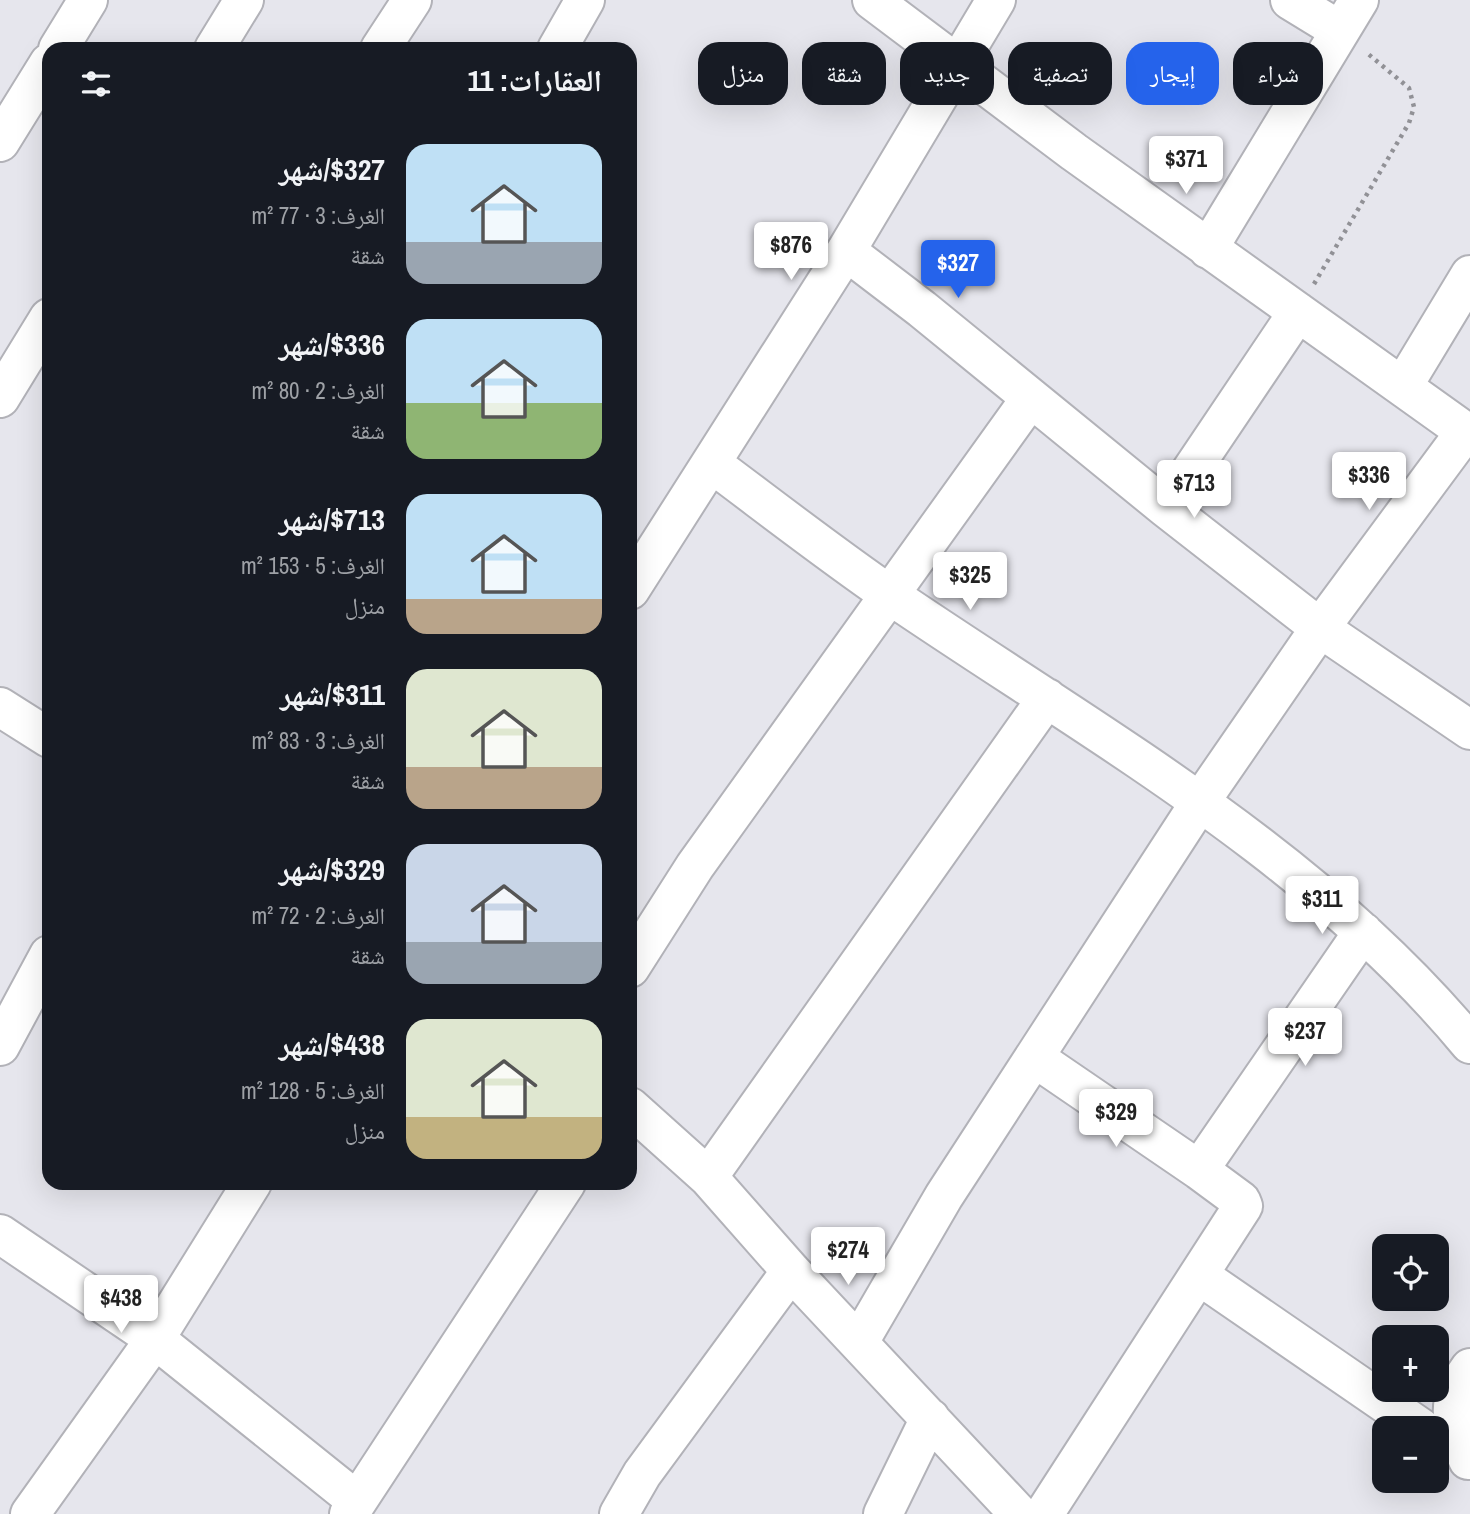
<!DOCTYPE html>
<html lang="ar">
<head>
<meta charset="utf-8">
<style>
  :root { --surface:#171b24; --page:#242831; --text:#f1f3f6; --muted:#9ea1a6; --accent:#2563eb }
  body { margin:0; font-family:"Archivo Narrow","Noto Naskh Arabic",sans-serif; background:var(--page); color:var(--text); direction:rtl; height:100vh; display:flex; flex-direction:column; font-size:26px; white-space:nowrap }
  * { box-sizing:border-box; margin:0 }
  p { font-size:23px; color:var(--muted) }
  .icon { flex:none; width:38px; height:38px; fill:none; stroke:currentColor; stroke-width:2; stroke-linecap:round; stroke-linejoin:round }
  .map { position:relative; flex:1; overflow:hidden; direction:ltr }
  .drawer { position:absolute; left:42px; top:42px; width:595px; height:1148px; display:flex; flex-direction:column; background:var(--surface); border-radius:21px; box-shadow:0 7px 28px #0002; direction:rtl }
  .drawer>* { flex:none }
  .hud { position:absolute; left:658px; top:42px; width:665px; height:63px; direction:rtl; display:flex; gap:14px }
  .controls { position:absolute; left:1372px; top:1234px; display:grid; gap:14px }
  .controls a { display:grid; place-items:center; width:77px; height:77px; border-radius:14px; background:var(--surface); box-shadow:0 7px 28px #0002; font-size:35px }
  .price { position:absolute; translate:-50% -60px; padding:0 16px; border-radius:7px; background:#fff; color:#222; font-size:23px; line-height:46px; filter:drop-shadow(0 2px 4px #0008) }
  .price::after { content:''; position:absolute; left:50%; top:42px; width:21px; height:16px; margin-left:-10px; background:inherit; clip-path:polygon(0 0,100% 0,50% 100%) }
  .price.active { background:var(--accent); color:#fff }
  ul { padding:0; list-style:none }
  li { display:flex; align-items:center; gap:21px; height:175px; padding:0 35px }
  li span { display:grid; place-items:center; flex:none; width:196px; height:140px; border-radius:21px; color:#555 }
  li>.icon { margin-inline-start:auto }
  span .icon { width:84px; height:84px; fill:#fffc; stroke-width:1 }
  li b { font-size:30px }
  h2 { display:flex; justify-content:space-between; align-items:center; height:84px; padding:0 35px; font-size:30px }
  .tag { padding:0 24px; border-radius:21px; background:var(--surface); box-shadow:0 7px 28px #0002; font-size:24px; line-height:63px }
  .tag.active { background:var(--accent); color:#fff }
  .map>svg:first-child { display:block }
</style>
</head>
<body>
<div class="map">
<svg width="1470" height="1514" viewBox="0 0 1470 1514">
  <rect width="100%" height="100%" fill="#e6e6ed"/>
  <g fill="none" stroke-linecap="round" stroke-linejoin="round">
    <g stroke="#b2b2b8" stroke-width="42">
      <path id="minor" d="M872,0L1074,152L1470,435
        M1290,0L1339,30
        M58,49L88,0
        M214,49L244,0
        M380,49L412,0
        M557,49L585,0
        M0,142L49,63
        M1208,249L1359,0
        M846,251L922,309L1166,508L1298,312
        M1403,386L1470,275
        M0,398L49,318
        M711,463C770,507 829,553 890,595C1091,732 1313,854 1470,1044
        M1166,508L1320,628L1470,730
        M630,590L846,251L996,0
        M0,707L49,738
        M630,968L695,866L1030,399
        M0,1046L49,955
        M1035,1058L1199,1170L1241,1201L1243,1206L1044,1514
        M630,1107L708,1177L791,1271L1019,1514
        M1199,1170L1363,932
        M708,1177L1047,698
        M0,1234L155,1339L357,1501
        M1200,1276L1421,1428
        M859,1342L944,1196L1200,802L1320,628L1465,432
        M1468,1460C1452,1422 1443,1405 1470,1368
        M30,1514L155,1339L252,1183
        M349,1514L566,1183
        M619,1514L642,1474L791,1271
        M883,1514L930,1418"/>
    </g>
    <path stroke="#919196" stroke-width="4.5" stroke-dasharray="3.5 5" stroke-linecap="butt" d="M1314,284L1409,123L1414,107L1409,88L1367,53"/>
    <use href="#minor" stroke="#fff" stroke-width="38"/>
  </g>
</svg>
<div class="controls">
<a><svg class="icon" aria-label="locate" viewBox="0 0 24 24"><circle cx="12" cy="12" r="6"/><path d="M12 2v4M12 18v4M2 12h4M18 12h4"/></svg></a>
<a>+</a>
<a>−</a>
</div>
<b class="price" style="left:1186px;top:196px">$371</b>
<b class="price" style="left:791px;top:282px">$876</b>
<b class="price active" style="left:958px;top:300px">$327</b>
<b class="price" style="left:1369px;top:512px">$336</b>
<b class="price" style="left:1194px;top:520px">$713</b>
<b class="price" style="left:970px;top:612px">$325</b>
<b class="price" style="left:1322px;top:936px">$311</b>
<b class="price" style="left:1305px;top:1068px">$237</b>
<b class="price" style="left:1116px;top:1149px">$329</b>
<b class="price" style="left:848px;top:1287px">$274</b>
<b class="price" style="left:121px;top:1335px">$438</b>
<div class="hud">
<a class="tag">شراء</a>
<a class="tag active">إيجار</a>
<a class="tag">تصفية</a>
<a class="tag">جديد</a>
<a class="tag">شقة</a>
<a class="tag">منزل</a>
</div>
<section class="drawer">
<h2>العقارات: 11<svg class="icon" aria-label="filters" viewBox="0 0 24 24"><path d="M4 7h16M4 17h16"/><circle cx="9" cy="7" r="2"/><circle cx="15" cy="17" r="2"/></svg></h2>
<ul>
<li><span style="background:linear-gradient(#bfe0f5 70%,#9aa5b1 0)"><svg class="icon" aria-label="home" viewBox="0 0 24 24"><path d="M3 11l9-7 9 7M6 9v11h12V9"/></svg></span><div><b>$327/شهر</b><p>الغرف: 3 · 77 m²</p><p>شقة</p></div></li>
<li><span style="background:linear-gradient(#bfe0f5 60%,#8fb573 0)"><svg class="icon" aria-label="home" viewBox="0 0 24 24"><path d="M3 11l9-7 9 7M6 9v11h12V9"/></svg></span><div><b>$336/شهر</b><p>الغرف: 2 · 80 m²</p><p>شقة</p></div></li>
<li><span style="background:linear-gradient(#bfe0f5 75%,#b9a48a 0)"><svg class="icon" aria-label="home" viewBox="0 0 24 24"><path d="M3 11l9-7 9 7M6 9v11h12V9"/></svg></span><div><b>$713/شهر</b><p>الغرف: 5 · 153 m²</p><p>منزل</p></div></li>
<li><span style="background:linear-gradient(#dfe7d0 70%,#b9a48a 0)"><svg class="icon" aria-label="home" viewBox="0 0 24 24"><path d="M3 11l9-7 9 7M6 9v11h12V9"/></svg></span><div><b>$311/شهر</b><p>الغرف: 3 · 83 m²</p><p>شقة</p></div></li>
<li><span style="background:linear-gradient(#c9d6e8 70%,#9aa5b1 0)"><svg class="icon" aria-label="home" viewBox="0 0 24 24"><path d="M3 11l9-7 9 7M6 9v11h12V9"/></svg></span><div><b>$329/شهر</b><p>الغرف: 2 · 72 m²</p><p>شقة</p></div></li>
<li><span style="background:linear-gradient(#dfe7d0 70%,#c2b280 0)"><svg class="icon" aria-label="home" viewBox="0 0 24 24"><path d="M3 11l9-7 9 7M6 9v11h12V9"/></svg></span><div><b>$438/شهر</b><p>الغرف: 5 · 128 m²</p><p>منزل</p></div></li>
</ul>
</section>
</div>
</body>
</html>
